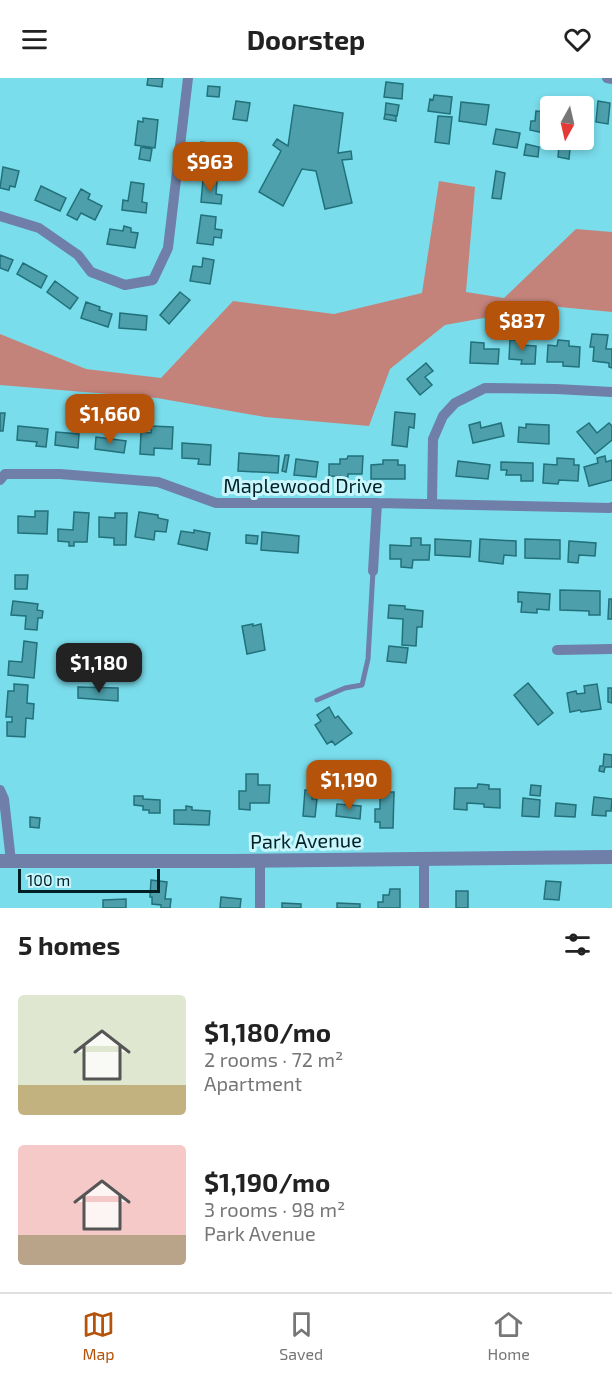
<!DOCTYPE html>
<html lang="en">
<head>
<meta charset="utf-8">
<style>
  :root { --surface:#fff; --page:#f2f2f2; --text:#222; --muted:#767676; --line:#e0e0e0; --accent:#b45309 }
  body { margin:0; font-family:"Exo 2",sans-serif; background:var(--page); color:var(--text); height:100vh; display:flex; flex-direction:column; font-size:22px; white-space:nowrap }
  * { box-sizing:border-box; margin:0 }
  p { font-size:20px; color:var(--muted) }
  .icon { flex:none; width:33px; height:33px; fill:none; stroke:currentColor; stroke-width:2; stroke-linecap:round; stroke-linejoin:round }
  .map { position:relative; height:830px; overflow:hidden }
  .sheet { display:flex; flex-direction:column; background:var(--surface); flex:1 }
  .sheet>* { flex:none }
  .needle { width:39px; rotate:188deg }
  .tools { position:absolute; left:540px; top:18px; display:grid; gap:12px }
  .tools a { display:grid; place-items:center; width:54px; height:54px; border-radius:6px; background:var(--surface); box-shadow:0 3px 9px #0003; font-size:30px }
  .scale { position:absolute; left:18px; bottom:15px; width:142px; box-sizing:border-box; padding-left:6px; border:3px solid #002025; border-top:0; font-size:16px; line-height:21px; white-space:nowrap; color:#002025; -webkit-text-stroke:4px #c8f6fd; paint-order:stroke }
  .price { position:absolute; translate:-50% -51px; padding:0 14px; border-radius:12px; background:var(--accent); color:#fff; font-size:20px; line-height:39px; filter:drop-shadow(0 2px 3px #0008) }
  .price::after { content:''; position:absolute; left:50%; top:36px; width:18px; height:14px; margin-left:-9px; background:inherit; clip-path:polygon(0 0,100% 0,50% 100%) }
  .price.on { background:#222; color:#fff }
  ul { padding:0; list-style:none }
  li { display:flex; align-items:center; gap:18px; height:150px; padding:0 18px }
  li span { display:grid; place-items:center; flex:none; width:168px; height:120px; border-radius:6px; color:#555 }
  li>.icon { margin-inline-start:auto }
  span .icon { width:72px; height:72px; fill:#fffc; stroke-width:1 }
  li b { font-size:26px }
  h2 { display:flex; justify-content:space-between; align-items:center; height:72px; padding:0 18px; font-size:26px }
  header { display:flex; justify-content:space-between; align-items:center; height:78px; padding:0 18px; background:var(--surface); font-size:27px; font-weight:700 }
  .tab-bar { display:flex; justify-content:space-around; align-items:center; height:84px; border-top:2px solid var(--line); background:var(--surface); font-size:16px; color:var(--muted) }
  .tab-bar a { display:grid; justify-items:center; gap:3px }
  .tab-bar .on { color:var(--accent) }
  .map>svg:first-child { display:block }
</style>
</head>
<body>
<header><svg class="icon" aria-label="menu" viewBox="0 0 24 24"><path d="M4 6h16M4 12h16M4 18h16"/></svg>Doorstep<svg class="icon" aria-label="heart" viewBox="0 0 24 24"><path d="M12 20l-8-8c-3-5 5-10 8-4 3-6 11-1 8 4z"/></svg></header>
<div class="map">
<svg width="612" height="830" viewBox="0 0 612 830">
  <rect width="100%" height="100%" fill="#7addec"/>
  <path fill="#c4837a" d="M439,103L475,109L466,214L504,220L576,151L612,154V234L549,228L445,247L390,291L369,348L265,339L157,320L0,307V256L86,291L161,300L233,223L334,236L422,215Z"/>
  <path fill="#4c9fab" stroke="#21717b" stroke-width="1.5" d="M148,0H163L162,9L147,7Z
    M386,4L403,6L402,21L384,19Z
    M208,8L220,9L219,19L207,18Z
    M434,17L452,19L450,36L428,33L430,21L433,22Z
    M236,23L250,25L247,43L233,41Z
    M598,23L610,25L608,46L596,44Z
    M461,24L489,27L486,47L459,43Z
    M386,25L399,27L397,38L385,36Z
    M294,27L343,35L338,75L351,73L352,81L342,82L352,125L325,131L316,93L302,91L283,128L259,114L281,73L273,67L277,61L288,68Z
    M584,32L591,33L589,49L584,48Z
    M536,33L550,35V49L545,48L544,55L530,52L531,43H535Z
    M385,36L396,38V43L384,41Z
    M438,38L452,39L449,66L435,64Z
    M143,40L158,42L155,70L135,67L138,43L143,44Z
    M496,51L520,55L517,70L493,66Z
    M201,64L223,67L219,91L198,88Z
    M526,66L539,69L538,79L524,77Z
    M559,68L570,70L569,81L558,79Z
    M141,69L152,71L150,83L139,81Z
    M3,89L19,93L15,109L10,108L9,112L0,110Z
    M496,93L505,95L501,121L492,120Z
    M203,102L217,103L216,116L222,117L221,126L201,124Z
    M131,104L144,106L142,124L147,125L146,135L122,132L123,122L128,123Z
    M41,108L66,120L60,133L35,122Z
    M81,111L90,116L88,121L102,128L95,142L81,135L77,142L67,137Z
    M201,137L216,139L215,151L222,152L221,160L214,159L213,167L197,165Z
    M124,148L131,150V154L138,155L135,170L107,166L110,151L123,153Z
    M0,177L13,182L8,193L0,190Z
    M203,180L214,182L210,206L190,203L193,188L202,189Z
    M23,185L47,198L41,210L17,196Z
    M55,203L78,220L70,231L47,214Z
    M180,214L190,222L169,246L160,237Z
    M86,224L100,229L99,232L112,236L108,249L81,240Z
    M120,235L147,238L146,252L119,250Z
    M592,256L608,257L606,271H612V290L609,289V285L593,283L594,269H590Z
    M510,262H521V267L536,268L535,286H521L522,282L509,281Z
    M558,262L569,263V268L580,269L579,289L563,288V284H547L548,267L557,268Z
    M471,264L484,265V271H499L498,286L470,285Z
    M426,285L433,293L425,299L432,307L420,317L407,301Z
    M395,334L415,336L414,350L409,349L407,369L392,367Z
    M0,335H5L3,353H0Z
    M480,344L481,350L501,345L504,358L473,365L469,347Z
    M589,345L597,355L609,345L612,348V362L595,376L577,354Z
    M526,346L549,347V366L518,364L519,349L526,350Z
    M18,348L48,351L46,369L36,368L37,364L17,362Z
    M151,348L173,349L172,371L154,370V377L140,376L141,354L151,355Z
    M56,354L79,356L78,370L55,367Z
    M96,359L126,363L124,375L95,371Z
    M182,365L211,367L210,387L198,386L199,381L182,380Z
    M239,375L279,378L278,395L238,393Z
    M285,377H289L286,394L282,393Z
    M348,378H363L362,396H348V399L329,398V386H340V381H347Z
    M605,378L606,384L612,382V402L589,408L584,389L598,385L597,380Z
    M557,380L574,381V387H579L578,403L559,402L558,406L543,405L544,386L557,387Z
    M296,381L318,384L316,399L294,397Z
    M383,382H398V387H405V401H371V387L383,386Z
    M458,383L490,387L488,401L456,398Z
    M501,384L533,385V403H521V397H506L507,392H501Z
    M35,433H48L47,456L18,455V438L35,439Z
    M74,434L89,435L87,464H74V468H69V464L58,463V451L73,452Z
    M139,434L158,437V440L168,442L166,454L155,453L154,462L135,459Z
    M115,435H127L126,467H114V460L99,459V439L115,440Z
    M194,452L210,455L207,472L178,466L181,453L194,455Z
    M262,454L299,458L298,475L261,472Z
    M246,457L258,458L257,466L246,465Z
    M411,460H421V467H430L429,482H413L412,490L401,489V481H390V467L411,468Z
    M435,461L471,463L470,479L435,477Z
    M480,461L516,463V478L504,477L503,486L479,483Z
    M525,461L560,462V481L525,480Z
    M569,463L596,465L595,478L579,477L578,485L568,484Z
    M15,497H28L27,511H15Z
    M560,512L600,513V537H589V533L560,532Z
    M518,514L550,516L549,532L537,531V535L521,534L522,524H518Z
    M609,521H612V541H608Z
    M13,523L38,526L37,532L43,533L42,540H38L37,552L25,551L26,538L11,537Z
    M389,527L405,528V531L423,533L422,549H417L416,568L402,567L403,541L388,540Z
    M253,546V548L261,546L265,572L247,576L242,548Z
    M24,563L37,565L34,600L8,597L9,583L22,584Z
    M389,568L408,570L406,585L387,583Z
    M528,605L553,635L538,647L514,617Z
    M14,606L28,607L27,625L34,626L33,641L26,640L25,659L7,658V644H12V639H6L8,613H14Z
    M597,606L601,631L581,634L580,632L570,634L567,615L576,613L577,616L585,615L584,608Z
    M78,609L118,610V623L78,620Z
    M608,610H612V625L608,624Z
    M329,629L335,640L338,638L352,655L335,667L332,663L327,666L315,647L321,643L317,637Z
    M604,676L612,677V689H605L604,694L599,693L600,688H603Z
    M350,687H363V699H350Z
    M246,696H258V707H270L269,725H250V732L239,731V713H246Z
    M478,706L489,707V711H500V730L484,729V726L467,725V732L454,731L455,710H477Z
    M531,707L541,708L540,718L530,717Z
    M305,712L313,713L312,721H317L315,739L303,738Z
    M380,714H394L393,750H380V744H375V731H380Z
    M134,718H143V721L160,722V735H149V732H143V728L134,727Z
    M594,719L612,721L611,733H606V738L592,737Z
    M523,720L540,722L539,739L522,738Z
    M556,725L576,727L575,739L555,738Z
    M337,726L361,728L360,741L336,738Z
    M186,728L192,729V732L210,733L209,747L174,746V732H186Z
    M30,739L40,740L39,750L30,749Z
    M151,802L167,804L165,821H171L170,830H161V827L152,826V819H150Z
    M546,803L561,804L559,822L544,821Z
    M390,811H400V830H378V824H383V817H389Z
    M456,813H468V830H456Z
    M221,819L241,821L240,830H220Z
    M126,821V830H103V822Z
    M282,825L301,826V830H282Z
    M337,825L360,826V830H337Z"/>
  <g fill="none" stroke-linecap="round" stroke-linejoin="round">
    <path stroke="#6f7fa7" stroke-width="5" d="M317,622L345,610L362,607L368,581L373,493"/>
    <path stroke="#6f7fa7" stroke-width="10" d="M607,0L612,1
      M0,138L39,150L78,177L91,194L125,207L153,202L168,170L188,0
      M0,402L5,396H60L158,404L216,425H377L610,430L612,429
      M432,426L433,361L443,338L455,325L485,310L556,311L612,314
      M373,493L377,425
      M557,572L612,571
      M0,712L4,721L11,783
      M260,830V782
      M424,830V781"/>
    <path stroke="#6f7fa7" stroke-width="14" d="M0,783H232L612,779"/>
  </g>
  <g text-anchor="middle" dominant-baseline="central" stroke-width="6" stroke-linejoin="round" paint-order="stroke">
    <g font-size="20" fill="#002025" stroke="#c8f6fd">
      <text x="303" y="407">Maplewood Drive</text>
      <text transform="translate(306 762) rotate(-1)">Park Avenue</text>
    </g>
  </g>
</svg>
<div class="tools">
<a><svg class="needle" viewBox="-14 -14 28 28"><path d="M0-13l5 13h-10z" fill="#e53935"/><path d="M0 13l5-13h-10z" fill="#767676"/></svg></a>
</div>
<div class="scale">100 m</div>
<b class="price" style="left:210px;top:115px">$963</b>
<b class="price" style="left:522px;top:274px">$837</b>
<b class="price" style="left:110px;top:367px">$1,660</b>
<b class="price on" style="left:99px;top:616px">$1,180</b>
<b class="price" style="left:349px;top:733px">$1,190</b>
</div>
<section class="sheet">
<h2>5 homes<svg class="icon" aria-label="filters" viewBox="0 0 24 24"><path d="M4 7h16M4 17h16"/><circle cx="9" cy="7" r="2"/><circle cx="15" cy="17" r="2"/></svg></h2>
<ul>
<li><span style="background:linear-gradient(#dfe7d0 75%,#c2b280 0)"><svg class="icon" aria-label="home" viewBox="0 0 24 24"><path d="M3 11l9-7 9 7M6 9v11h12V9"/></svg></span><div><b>$1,180/mo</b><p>2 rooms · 72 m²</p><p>Apartment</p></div></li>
<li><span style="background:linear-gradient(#f6c9c9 75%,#b9a48a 0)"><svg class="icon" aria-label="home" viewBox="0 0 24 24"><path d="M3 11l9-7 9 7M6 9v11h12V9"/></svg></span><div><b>$1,190/mo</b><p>3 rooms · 98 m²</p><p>Park Avenue</p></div></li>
</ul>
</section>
<nav class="tab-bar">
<a class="on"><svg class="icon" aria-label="map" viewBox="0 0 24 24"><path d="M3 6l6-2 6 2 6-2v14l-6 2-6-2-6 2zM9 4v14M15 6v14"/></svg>Map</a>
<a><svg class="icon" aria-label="saved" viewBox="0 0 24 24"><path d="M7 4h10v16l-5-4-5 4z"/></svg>Saved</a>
<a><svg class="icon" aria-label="home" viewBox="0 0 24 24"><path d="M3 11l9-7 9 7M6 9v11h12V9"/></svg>Home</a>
</nav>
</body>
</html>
